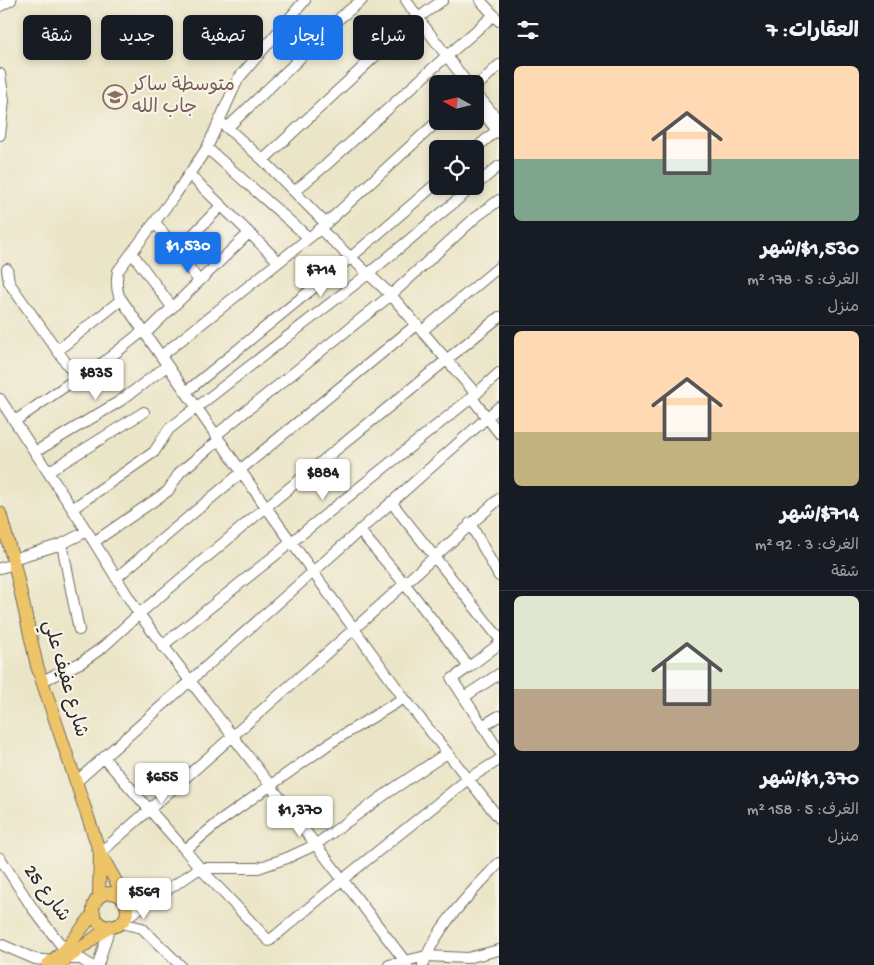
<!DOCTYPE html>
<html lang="ar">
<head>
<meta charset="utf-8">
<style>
  :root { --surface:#171b24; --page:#20242c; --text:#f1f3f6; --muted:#9ea1a6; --line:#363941; --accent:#1a73e8 }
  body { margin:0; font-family:"Gochi Hand","Playpen Sans Arabic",sans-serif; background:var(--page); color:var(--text); direction:rtl; height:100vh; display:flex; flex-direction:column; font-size:19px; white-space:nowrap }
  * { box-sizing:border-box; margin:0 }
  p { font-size:16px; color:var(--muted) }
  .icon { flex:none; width:28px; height:28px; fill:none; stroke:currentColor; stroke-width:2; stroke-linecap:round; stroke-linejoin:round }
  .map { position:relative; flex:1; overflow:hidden; direction:ltr }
  .sheet { display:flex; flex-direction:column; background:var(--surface); width:375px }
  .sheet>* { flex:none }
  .guide { position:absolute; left:15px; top:15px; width:409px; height:45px; direction:rtl; display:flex; gap:10px }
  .needle { width:32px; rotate:278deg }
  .controls { position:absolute; left:429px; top:75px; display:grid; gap:10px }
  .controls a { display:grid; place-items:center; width:55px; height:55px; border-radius:8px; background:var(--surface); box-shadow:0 2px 8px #0003; font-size:25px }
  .price { position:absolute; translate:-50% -42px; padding:0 11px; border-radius:5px; background:#fff; color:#222; font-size:16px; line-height:32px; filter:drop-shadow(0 1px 2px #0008) }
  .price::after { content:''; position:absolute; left:50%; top:30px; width:15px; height:11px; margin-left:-8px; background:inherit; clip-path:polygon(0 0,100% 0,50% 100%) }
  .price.active { background:var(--accent); color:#fff }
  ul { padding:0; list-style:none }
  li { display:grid; align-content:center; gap:10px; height:265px; padding:0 15px }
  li+li { border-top:1px solid var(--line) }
  li span { display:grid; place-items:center; height:155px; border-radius:8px; color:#555 }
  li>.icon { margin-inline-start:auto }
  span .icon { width:90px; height:90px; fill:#fffc; stroke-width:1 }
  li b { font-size:21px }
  h2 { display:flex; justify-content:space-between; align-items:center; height:60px; padding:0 15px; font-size:21px }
  .tag { padding:0 18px; border-radius:8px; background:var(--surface); box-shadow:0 2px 8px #0003; font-size:18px; line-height:45px }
  .tag.active { background:var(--accent); color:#fff }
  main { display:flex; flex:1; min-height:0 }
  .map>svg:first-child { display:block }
</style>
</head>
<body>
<main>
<section class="sheet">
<h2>العقارات: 7<svg class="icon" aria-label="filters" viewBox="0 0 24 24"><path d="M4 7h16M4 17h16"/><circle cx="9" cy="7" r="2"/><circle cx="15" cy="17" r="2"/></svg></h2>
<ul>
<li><span style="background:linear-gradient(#ffd9b3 60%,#7fa58c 0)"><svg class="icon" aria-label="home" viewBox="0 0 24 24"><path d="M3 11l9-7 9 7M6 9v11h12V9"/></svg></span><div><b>$1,530/شهر</b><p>الغرف: 5 · 178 m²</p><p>منزل</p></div></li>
<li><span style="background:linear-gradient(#ffd9b3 65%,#c2b280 0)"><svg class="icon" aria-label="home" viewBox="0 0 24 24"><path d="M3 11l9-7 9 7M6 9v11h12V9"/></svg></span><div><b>$714/شهر</b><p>الغرف: 3 · 92 m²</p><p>شقة</p></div></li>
<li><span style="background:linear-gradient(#dfe7d0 60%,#b9a48a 0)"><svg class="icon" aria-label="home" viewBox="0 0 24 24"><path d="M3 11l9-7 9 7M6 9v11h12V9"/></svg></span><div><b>$1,370/شهر</b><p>الغرف: 5 · 158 m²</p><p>منزل</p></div></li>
</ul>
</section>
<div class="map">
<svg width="499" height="965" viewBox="0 0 499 965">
  <rect width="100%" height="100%" fill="#f7f3e8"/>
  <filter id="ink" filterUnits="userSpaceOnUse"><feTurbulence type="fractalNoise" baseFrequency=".02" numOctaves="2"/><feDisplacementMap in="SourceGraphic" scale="10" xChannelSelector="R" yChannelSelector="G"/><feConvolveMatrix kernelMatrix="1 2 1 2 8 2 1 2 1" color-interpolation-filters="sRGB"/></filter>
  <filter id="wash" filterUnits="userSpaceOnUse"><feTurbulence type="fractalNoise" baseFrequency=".0096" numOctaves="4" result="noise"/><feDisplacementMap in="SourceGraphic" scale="20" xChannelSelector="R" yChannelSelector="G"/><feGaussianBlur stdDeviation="1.12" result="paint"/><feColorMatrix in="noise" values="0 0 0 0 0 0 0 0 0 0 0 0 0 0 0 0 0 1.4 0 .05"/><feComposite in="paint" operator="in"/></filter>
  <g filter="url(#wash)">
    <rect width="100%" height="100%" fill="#ebe5c7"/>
  </g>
  <g filter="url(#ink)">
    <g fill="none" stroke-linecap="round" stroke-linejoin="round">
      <g stroke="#6e6c62" stroke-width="12">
        <path id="minor" d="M305,0L238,79L207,148L175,195L118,271C116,281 116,287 119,296L266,507L404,698L499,818
          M406,0L418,18L468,84
          M480,0L499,21
          M0,6L11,0
          M418,18L443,0
          M447,56L494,15
          M0,74L4,101L0,135
          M475,88L499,65
          M475,92L499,121
          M475,103L499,133
          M223,124L263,160L326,224
          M227,128L291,67L341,17L362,0
          M207,148L309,238
          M475,149L497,130
          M263,160L413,21
          M189,174L279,262
          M475,186L499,166
          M295,191L326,165L442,60
          M155,222L199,281
          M320,229L391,295L476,394
          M177,251L221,206
          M132,253L172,307
          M7,269L9,282L12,287L77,378
          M422,331L499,267
          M145,334L249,233
          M58,350L121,300
          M161,356L320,229L438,121
          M186,392L350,258L438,182
          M472,398L499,433
          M0,399L94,542L139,614L408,965
          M15,421L77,378L104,362L143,331
          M216,435L391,295L476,217L499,200
          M35,452L120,401L167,366
          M240,470L417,324
          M48,472L144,412
          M391,502L499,638
          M72,509L154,452L169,429L368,274L474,186
          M470,523L499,576
          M359,530L404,583L469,667L499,644
          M94,542L168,491L180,472L219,440
          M62,544L79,630
          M13,559L62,544L87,531
          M0,568L14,564
          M116,578L242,472
          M162,646L476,394L499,373
          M469,667L452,679L499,751
          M42,681L82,662L103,647L139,614L266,507L499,317
          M464,697L499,674
          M482,726L499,716
          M104,758L185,850L200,868L269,941L342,880L468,779L499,760
          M76,782L499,407
          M185,850L219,822L333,741L404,698
          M100,853L354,629L499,499
          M0,858L33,909L65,950
          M125,902L149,901
          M125,918L200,868H258L287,858L315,845L390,791L447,753
          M121,923L142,928L180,965
          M0,944L35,959L52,961
          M68,959H81L90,965
          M98,965L110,926
          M389,965L426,956L467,958L499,950
          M423,965C437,925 471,893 499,863"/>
      </g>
      <g stroke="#6e6c62" stroke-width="14">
        <path id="major" d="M0,513L15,567L37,666L100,853
          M93 910a17 17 0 1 1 34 0a17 17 0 1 1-34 0Z
          M99,897L100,853L119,887L121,897
          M47,965L65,950L94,913
          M59,965L110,926"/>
      </g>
      <use href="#minor" stroke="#fff" stroke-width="10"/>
      <use href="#major" stroke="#eec469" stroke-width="12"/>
    </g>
  </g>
  <defs>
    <g id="school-ring" transform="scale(1.25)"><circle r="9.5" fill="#f7f3e8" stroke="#8d6e63" stroke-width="1.5"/><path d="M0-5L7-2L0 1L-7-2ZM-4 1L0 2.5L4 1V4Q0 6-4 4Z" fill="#8d6e63"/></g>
  </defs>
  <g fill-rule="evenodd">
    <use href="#school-ring" x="115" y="97"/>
  </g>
  <g text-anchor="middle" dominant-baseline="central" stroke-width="4.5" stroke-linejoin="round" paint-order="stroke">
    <g font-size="19" fill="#785e54" stroke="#f7f3e8" text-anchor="start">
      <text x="132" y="86">متوسطة ساكر<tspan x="132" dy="22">جاب الله</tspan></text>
    </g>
    <g font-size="19" fill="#2b2b2b" stroke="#f7f3e8">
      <text transform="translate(64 679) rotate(74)">شارع عفيف علي</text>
      <text transform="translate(46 894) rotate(54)">شارع 25</text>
    </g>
  </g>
</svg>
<div class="controls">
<a><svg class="needle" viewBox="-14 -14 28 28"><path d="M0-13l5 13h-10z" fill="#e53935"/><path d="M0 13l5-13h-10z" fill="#9ea1a6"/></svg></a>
<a><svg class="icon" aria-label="locate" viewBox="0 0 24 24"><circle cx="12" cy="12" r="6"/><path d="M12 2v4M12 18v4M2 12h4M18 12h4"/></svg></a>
</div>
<b class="price active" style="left:188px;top:274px">$1,530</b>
<b class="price" style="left:321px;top:298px">$714</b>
<b class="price" style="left:96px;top:401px">$835</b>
<b class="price" style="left:323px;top:501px">$884</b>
<b class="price" style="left:162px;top:805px">$655</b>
<b class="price" style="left:300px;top:838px">$1,370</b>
<b class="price" style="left:144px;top:920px">$569</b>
<div class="guide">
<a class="tag">شراء</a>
<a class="tag active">إيجار</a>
<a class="tag">تصفية</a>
<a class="tag">جديد</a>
<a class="tag">شقة</a>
</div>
</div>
</main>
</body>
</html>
